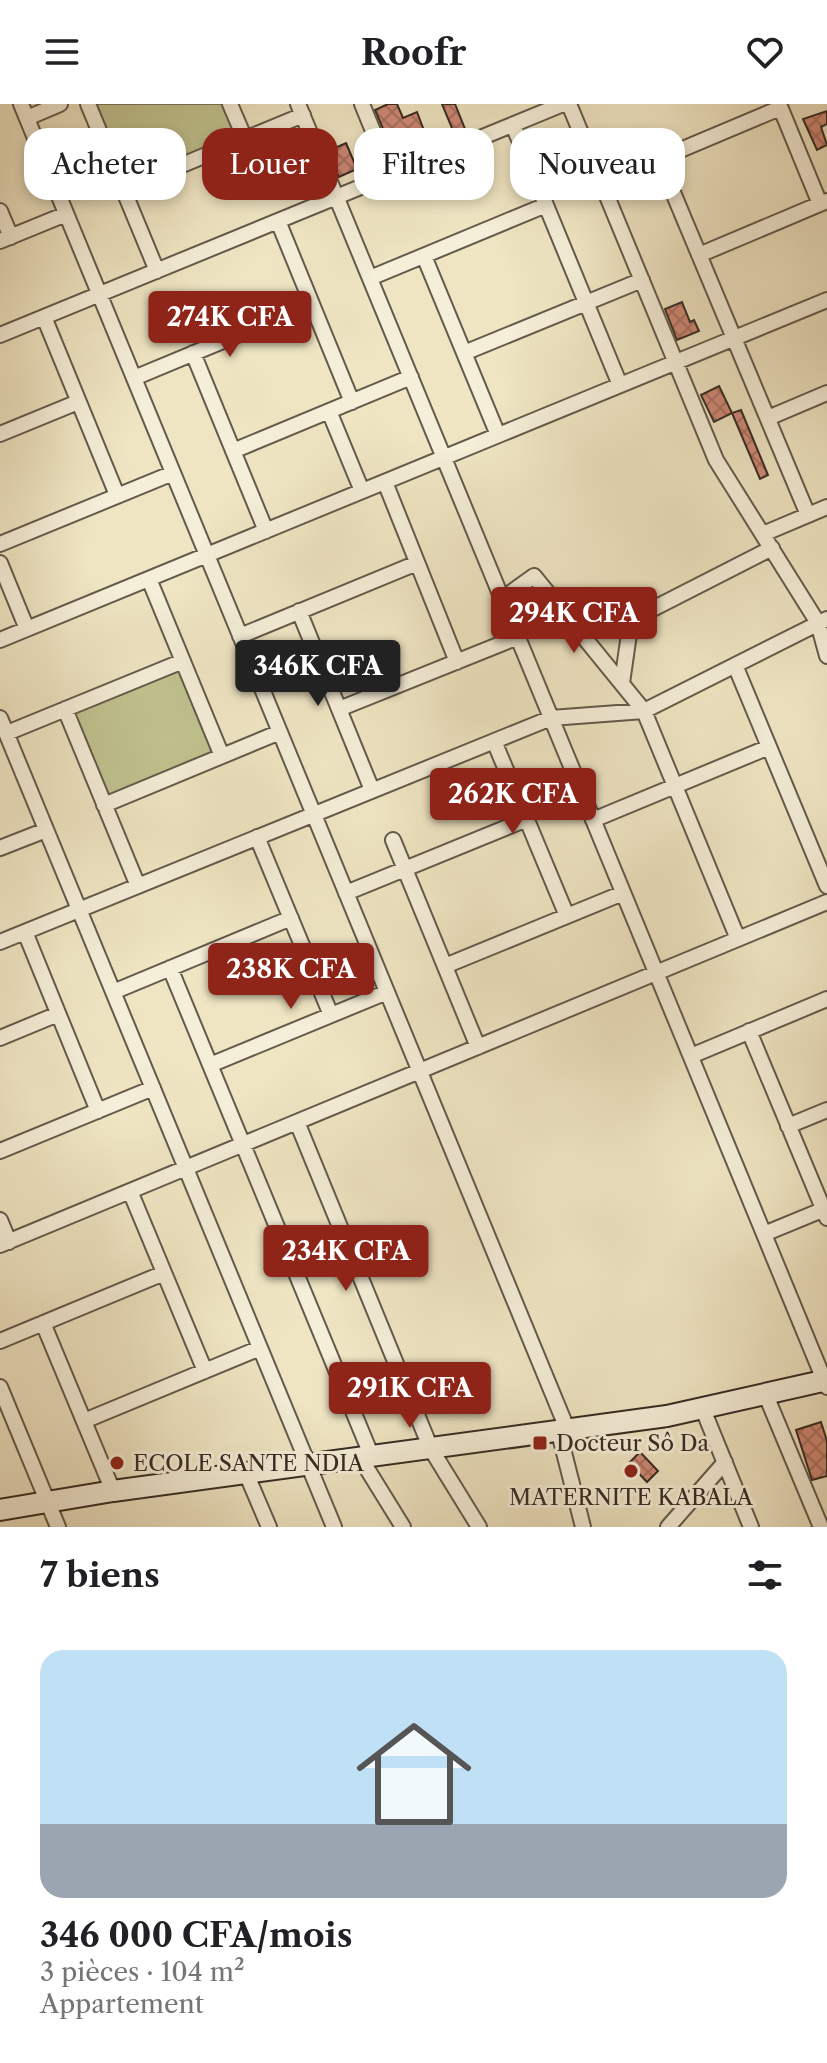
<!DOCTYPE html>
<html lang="fr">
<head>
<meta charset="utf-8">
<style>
  :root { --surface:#fff; --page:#f6f6f6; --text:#202124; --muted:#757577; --line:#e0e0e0; --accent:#8f2418 }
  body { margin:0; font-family:"Libre Caslon Text",serif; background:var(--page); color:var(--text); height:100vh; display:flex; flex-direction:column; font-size:30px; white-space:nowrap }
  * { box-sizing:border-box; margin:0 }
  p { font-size:26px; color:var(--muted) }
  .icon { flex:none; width:44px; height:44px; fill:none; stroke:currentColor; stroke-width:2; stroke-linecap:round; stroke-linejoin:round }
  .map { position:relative; height:1423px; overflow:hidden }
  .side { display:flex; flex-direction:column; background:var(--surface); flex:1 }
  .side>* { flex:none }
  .top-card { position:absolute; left:24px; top:24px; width:780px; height:72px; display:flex; gap:16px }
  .price { position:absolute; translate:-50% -68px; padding:0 18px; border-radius:8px; background:var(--accent); color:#fff; font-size:26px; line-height:52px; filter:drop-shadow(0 2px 4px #0008) }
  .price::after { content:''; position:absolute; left:50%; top:48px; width:24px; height:18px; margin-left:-12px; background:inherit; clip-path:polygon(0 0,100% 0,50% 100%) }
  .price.active { background:#222; color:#fff }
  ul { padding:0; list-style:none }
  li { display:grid; align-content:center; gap:16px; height:424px; padding:0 40px }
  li+li { border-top:2px solid var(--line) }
  li span { display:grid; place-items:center; height:248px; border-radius:24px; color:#555 }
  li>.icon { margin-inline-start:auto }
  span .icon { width:144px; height:144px; fill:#fffc; stroke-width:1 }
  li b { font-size:34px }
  h2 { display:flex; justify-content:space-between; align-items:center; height:96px; padding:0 40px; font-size:34px }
  .chip { padding:0 28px; border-radius:24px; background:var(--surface); box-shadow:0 4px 12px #0003; font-size:28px; line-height:72px }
  .chip.active { background:var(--accent); color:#fff }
  header { display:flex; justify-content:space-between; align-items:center; height:104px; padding:0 40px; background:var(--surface); font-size:36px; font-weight:700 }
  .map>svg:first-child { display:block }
</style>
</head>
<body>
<header><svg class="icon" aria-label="menu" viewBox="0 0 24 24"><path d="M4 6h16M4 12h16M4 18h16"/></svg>Roofr<svg class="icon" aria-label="heart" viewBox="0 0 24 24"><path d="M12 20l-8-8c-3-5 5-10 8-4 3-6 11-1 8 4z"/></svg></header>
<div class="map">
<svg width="827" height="1423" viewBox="0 0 827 1423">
  <defs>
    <pattern id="building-cross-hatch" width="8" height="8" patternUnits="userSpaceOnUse" patternTransform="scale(2)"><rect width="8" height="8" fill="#d08976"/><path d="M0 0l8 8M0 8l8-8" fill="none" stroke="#aa7060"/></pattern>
  </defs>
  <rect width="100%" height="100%" fill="#efe5c3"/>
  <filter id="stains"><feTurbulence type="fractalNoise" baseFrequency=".0025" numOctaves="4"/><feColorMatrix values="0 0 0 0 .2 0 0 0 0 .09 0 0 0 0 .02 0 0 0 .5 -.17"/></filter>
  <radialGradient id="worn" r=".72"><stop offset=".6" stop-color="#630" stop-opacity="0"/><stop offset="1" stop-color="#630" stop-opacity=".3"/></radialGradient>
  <path fill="#c0c28f" stroke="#7b7659" stroke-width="2" d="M92,0H227L241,33L125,81Z
    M184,561L220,649L105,697L68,609Z"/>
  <path fill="url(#building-cross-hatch)" stroke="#362b23" stroke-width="2" d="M388,0H397L403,14L417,8L428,37L400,52L390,29L386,32L375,6Z
    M442,0H455L465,25L454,29Z
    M827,7V20L821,23L827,41L817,46L803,15Z
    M346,39L357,65L339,73L328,47Z
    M682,198L690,218L694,216L699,227L677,236L665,205Z
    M719,282L732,309L714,318L701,291Z
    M741,306L768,371L760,375L732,309Z
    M821,1318L827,1337V1372L812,1376L796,1326Z
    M640,1348L658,1367L647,1378L629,1359Z"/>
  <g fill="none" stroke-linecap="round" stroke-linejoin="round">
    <g stroke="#645a4b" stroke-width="18">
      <path id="street" d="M21,0L568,1327
        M88,0L157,167
        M230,0L245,35
        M298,0L827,1283
        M362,0L391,71
        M569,0L716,356L818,519L827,552
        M779,0L820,100
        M27,14L60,0
        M513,21L620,281
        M659,55L808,411
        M602,79L780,4
        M124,85L303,11
        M0,107L11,133
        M278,117L352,298
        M0,137L66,110
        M699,151L827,97
        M424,152L498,331
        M370,174L546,101
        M44,213L117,391
        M0,231L563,0
        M193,249L266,427
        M464,249L642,176
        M134,274L312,200
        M329,307L362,387
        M768,314L827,289
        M0,330L78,298
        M233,347L411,273
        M385,378L457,558
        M763,430L827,403
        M0,440L173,369
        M0,459L27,525
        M149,475L222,652
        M502,495L534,472L644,607L738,835
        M299,507L372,686
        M240,532L417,459
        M0,536L827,196
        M735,561L827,782
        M622,579L631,516L772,444
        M65,605L138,782
        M339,605L518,533
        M0,614L334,1423
        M7,629L183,557
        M494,637L567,812
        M104,701L280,628
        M593,716L769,643
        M257,733L331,911
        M393,736L478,943
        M0,744L46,726
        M346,789L527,715
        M25,828L98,1007
        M0,838L551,614L644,607L827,515
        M445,862L623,789
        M170,864L372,1353
        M113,888L291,814
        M749,927L827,1114
        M0,934L58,910
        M691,952L827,895
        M210,961L387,888
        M297,1018L431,1345L479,1423
        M788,1022L827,1006
        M0,1047L153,984
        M130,1087L205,1267
        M0,1116L9,1138
        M764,1130L827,1104
        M0,1141L827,798
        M43,1219L113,1387
        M0,1237L164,1169
        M0,1283L58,1423
        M765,1289L821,1423
        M702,1303L751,1423
        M84,1317L260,1244
        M559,1329L583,1423
        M361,1355L403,1423
        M246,1369L269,1423
        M668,1423L725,1358"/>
    </g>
    <g stroke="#362b23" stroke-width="24">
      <path id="secondary" d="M0,1406L113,1387L667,1312L827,1276"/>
    </g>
    <use href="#street" stroke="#f5eed8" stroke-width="14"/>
    <use href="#secondary" stroke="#f5eed8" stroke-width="20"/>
  </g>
  <g fill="#8f2418" stroke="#f5eed8" stroke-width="3">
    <rect x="532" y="1331" width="16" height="16" rx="4"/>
    <circle cx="117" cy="1359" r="8"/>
    <circle cx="631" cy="1367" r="8"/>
  </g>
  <g text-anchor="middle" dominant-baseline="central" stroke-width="6" stroke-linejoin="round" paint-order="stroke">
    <g font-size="22" fill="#362b23" stroke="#f5eed8" text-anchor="start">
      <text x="556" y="1339">Docteur Sô Da</text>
      <text x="133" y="1359">ECOLE SANTE NDIA</text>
      <text x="631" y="1393" text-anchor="middle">MATERNITE KABALA</text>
    </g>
  </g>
  <rect width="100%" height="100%" filter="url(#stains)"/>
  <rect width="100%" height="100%" fill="url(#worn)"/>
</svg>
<b class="price" style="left:230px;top:255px">274K CFA</b>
<b class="price" style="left:574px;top:551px">294K CFA</b>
<b class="price active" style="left:318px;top:604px">346K CFA</b>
<b class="price" style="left:513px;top:732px">262K CFA</b>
<b class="price" style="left:291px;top:907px">238K CFA</b>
<b class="price" style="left:346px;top:1189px">234K CFA</b>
<b class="price" style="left:410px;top:1326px">291K CFA</b>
<div class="top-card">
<a class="chip">Acheter</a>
<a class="chip active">Louer</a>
<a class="chip">Filtres</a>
<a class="chip">Nouveau</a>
</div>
</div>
<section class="side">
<h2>7 biens<svg class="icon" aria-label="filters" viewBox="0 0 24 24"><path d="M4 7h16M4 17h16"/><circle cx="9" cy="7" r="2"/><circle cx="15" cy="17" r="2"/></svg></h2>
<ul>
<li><span style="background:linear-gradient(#bfe0f5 70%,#9aa5b1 0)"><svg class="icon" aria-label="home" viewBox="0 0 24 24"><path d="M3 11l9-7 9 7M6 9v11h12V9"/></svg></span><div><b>346 000 CFA/mois</b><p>3 pièces · 104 m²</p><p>Appartement</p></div></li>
</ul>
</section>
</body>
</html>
